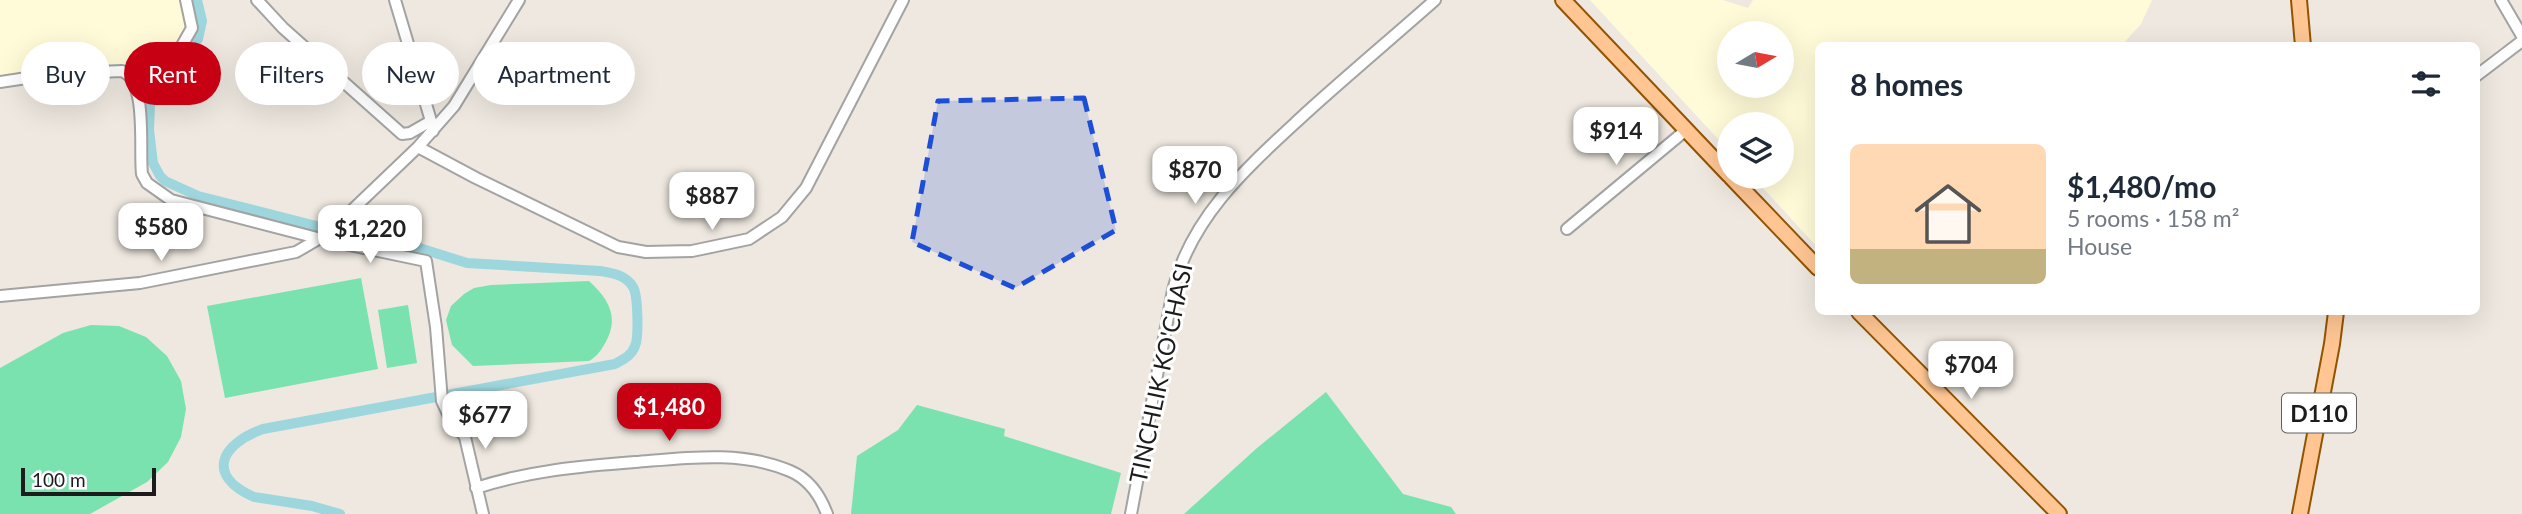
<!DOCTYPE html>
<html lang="en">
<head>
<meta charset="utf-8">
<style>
  :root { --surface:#fff; --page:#f6f6f7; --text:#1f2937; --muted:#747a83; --line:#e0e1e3; --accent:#c70014 }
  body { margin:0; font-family:Lato,sans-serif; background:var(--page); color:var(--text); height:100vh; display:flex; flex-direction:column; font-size:26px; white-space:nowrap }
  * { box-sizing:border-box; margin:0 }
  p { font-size:23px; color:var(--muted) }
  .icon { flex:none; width:38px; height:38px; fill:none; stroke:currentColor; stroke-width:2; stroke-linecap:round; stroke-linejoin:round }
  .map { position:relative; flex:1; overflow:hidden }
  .panel { position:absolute; left:1815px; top:42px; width:665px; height:273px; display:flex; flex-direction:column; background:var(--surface); border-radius:10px; box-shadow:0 7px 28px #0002 }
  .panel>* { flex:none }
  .hud { position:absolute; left:21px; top:42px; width:665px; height:63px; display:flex; gap:14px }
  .needle { width:46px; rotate:80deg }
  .buttons { position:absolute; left:1717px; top:21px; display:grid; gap:14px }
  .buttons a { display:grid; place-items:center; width:77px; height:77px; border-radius:50%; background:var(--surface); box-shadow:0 7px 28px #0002; font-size:35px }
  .scale { position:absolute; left:21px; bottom:18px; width:135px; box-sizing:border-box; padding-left:7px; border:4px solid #1c1c1c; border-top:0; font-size:19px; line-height:24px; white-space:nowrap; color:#1c1c1c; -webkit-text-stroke:5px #fff; paint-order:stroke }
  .price { position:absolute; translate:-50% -60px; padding:0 16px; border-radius:14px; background:#fff; color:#222; font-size:23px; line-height:46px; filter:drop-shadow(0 2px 4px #0008) }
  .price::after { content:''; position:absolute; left:50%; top:42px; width:21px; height:16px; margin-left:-10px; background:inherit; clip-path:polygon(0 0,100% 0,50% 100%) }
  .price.current { background:var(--accent); color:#fff }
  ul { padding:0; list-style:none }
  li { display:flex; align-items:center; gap:21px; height:175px; padding:0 35px }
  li+li { border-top:2px solid var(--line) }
  li span { display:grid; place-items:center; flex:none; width:196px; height:140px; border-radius:10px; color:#555 }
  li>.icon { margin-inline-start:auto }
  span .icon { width:84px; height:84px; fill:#fffc; stroke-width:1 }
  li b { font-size:30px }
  h2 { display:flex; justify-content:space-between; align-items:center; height:84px; padding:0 35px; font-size:30px }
  .tag { padding:0 24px; border-radius:32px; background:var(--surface); box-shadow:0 7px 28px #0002; font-size:24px; line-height:63px }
  .tag.current { background:var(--accent); color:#fff }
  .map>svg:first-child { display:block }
</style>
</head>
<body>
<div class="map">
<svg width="2522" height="514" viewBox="0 0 2522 514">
  <rect width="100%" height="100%" fill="#eee8e0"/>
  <path fill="#fffbd8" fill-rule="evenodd" d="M0,0H182L188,26L181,41L160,71L71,70L58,67L0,75Z
    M1590,0H1723L1748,8L1753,0H2152L2141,24L2122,45L1818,46V248L1753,177H1782V124H1729V151ZM1782,33V86H1729V33Z"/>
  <path fill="#79e2af" d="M361,278L378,369L225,398L207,306Z
    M589,281C610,300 620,319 604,345C600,352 596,357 589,361L473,366L452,345L446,320L451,306L464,294L474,288L491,285Z
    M408,305L417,363L387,368L378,310Z
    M91,325L119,326L146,337L167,356L181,381L186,409L181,437L168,462L147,482L90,514H0V368L63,333Z
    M1326,392L1403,494L1451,507L1456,514H1184L1257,448Z
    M917,405L1005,429L1004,436L1121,473L1111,514H851L857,456L898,430Z"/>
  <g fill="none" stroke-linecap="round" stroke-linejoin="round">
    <path stroke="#9ed6de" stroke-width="10" d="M197,0L202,21L198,39L166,72L152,94L150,104L149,130L153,163L160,176L165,181L198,196L332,230L416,247L467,263L600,271C612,273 626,275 633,287C638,295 639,337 635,346C632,355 624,359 615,364L263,429C221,444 205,475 254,497L312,506L340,514"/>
    <g stroke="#a3a3a3" stroke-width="14">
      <path id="minor" d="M257,0L283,28L402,134L410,133L431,121L433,131
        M395,0L431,121
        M2501,0L2522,36
        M2476,76L2522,41
        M0,82L53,74L122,71C148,81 139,150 142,174L147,183L171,200L321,239L426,261L436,327L442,401L450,418L465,437L483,514
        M139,99L176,56L192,28L186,0
        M418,147L476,178L618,247L646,252L692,251L749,239L782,217L806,188L903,0
        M1567,229L1686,130
        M0,296L140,283L296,252L327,234L418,147L454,106L519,0
        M476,488C528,471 581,466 635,462C685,458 742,450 790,471C809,479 820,495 827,514
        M1131,514L1173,290C1192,214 1251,164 1306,113C1348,75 1392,38 1435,0"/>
    </g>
    <g stroke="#935400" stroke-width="18">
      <path id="major" d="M1563,0L1729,175
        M2299,0L2303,46
        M1731,177L1818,268
        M1859,312L2059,514
        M2300,514L2332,344L2336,312"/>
    </g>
    <use href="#minor" stroke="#fff" stroke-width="10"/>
    <use href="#major" stroke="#ffc694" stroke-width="14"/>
  </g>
  <path fill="#1d4ed8" fill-opacity="0.2" stroke="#1d4ed8" stroke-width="5" stroke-dasharray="14 9" stroke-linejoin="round" d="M1084,98L1116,230L1015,288L912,242L938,101Z"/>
  <g text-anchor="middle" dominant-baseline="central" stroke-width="6" stroke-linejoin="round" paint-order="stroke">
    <rect fill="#fff" stroke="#606060" stroke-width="2" x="2282" y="393.5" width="74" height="39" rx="5"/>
    <g font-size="23" font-weight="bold" fill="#1c1c1c">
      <text x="2319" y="413">D110</text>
    </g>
    <g font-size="24" fill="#1c1c1c" stroke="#fff">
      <text transform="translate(1160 373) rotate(-78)">TINCHLIK KO'CHASI</text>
    </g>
  </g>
</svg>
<div class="buttons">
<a><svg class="needle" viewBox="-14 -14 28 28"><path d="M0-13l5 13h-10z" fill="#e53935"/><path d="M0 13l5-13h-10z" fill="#747a83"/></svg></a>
<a><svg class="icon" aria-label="layers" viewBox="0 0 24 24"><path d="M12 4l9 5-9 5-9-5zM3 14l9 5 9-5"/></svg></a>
</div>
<div class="scale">100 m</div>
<b class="price" style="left:1616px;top:167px">$914</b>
<b class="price" style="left:1195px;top:206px">$870</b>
<b class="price" style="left:712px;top:232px">$887</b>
<b class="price" style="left:161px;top:263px">$580</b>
<b class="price" style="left:370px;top:265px">$1,220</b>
<b class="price" style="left:1971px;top:401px">$704</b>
<b class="price current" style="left:669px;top:443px">$1,480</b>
<b class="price" style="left:485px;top:451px">$677</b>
<div class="hud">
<a class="tag">Buy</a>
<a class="tag current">Rent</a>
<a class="tag">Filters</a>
<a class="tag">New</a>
<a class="tag">Apartment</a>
</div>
<section class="panel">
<h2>8 homes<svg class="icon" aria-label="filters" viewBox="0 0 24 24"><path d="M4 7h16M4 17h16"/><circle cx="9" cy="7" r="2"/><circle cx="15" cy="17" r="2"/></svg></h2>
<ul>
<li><span style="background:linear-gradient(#ffd9b3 75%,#c2b280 0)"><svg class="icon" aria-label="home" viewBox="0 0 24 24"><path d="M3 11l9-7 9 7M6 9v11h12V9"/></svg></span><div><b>$1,480/mo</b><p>5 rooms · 158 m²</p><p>House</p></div></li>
</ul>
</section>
</div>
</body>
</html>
